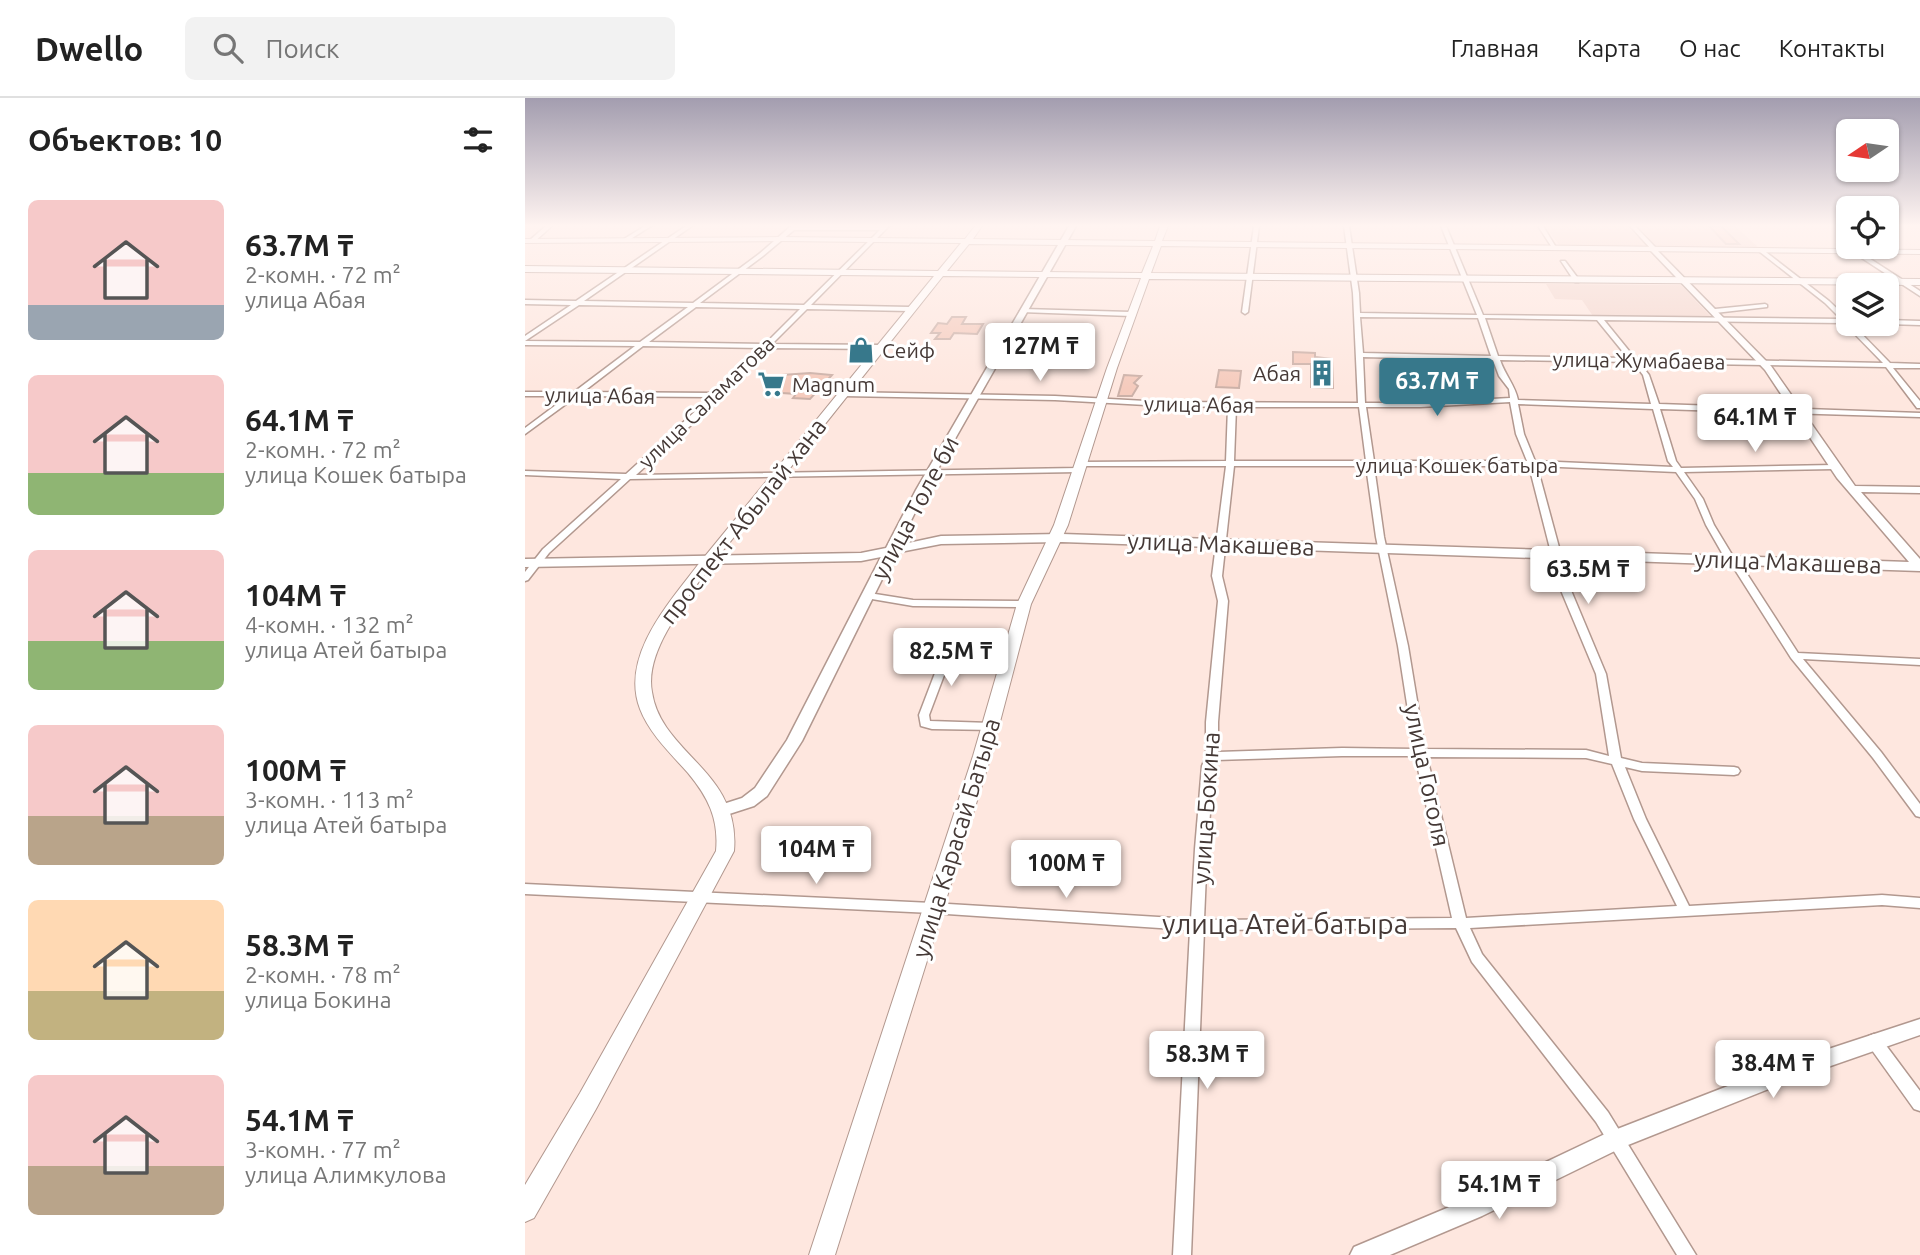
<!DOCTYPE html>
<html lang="ru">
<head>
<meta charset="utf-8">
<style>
  :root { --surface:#fff; --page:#f2f2f2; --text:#222; --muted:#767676; --line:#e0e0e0; --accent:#37788b }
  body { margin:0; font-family:Ubuntu,sans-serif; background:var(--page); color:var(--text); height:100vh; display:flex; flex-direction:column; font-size:26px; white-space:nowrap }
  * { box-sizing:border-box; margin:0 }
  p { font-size:23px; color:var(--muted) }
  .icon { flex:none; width:38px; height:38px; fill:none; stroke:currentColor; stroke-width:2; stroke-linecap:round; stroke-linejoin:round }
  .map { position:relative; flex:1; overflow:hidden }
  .side { display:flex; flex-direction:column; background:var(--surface); width:525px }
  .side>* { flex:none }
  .needle { width:46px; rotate:257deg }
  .controls { position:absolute; left:1311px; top:21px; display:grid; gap:14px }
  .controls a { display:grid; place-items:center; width:63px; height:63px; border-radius:10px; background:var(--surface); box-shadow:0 2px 5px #0004; font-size:35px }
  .price { position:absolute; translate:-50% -60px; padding:0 16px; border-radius:7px; background:#fff; color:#222; font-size:23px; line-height:46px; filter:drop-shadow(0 2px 4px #0008) }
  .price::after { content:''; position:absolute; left:50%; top:42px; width:21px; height:16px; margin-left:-10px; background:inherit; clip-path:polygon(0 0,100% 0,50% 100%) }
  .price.on { background:var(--accent); color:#fff }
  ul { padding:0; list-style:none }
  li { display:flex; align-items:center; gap:21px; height:175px; padding:0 28px }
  li span { display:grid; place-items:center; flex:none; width:196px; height:140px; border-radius:10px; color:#555 }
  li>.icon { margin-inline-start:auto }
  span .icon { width:84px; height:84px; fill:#fffc; stroke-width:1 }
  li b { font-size:30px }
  h2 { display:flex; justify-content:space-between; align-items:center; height:84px; padding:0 28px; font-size:30px }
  header { display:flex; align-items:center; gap:42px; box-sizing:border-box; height:98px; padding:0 35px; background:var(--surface); border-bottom:2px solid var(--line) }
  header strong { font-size:33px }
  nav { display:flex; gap:38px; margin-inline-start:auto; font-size:24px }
  .search { width:490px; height:63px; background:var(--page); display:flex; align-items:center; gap:18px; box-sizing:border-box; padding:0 24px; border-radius:10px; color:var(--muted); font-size:26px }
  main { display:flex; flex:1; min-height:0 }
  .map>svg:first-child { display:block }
</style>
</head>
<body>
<header>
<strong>Dwello</strong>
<div class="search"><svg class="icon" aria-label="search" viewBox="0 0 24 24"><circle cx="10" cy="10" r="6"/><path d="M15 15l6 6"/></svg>Поиск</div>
<nav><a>Главная</a><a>Карта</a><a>О нас</a><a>Контакты</a></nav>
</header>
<main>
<section class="side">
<h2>Объектов: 10<svg class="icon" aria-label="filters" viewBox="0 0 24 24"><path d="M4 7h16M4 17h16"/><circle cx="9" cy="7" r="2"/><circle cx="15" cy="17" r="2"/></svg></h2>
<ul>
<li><span style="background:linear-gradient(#f6c9c9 75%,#9aa5b1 0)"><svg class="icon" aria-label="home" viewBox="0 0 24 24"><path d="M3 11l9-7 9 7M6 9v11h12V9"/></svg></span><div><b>63.7M ₸</b><p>2-комн. · 72 m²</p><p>улица Абая</p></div></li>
<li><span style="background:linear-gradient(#f6c9c9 70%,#8fb573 0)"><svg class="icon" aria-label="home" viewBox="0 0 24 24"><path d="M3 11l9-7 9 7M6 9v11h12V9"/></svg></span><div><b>64.1M ₸</b><p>2-комн. · 72 m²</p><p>улица Кошек батыра</p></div></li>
<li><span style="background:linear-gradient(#f6c9c9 65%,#8fb573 0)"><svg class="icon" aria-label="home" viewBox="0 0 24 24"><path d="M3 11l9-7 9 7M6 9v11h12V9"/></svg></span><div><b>104M ₸</b><p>4-комн. · 132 m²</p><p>улица Атей батыра</p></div></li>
<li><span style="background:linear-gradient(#f6c9c9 65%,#b9a48a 0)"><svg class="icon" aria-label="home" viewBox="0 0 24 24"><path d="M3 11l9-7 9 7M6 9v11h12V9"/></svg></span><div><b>100M ₸</b><p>3-комн. · 113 m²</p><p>улица Атей батыра</p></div></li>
<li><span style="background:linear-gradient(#ffd9b3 65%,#c2b280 0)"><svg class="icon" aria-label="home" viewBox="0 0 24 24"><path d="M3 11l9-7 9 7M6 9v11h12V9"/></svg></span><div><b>58.3M ₸</b><p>2-комн. · 78 m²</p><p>улица Бокина</p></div></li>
<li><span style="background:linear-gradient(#f6c9c9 65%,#b9a48a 0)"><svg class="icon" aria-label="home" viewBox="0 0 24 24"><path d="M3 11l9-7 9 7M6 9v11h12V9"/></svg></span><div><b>54.1M ₸</b><p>3-комн. · 77 m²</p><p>улица Алимкулова</p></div></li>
</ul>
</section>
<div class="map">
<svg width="1395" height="1157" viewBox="0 0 1395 1157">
  <rect width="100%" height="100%" fill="#fee7df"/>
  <path fill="#f3d6cd" d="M1020,128H1102L1122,148H1035Z
    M1114,128H1210L1233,149H1131Z
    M1021,186L1156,187L1187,220L1068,218L1057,202L1030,201Z"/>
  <path fill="#f5cbbd" stroke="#ccb1a8" stroke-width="2" d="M1184,128H1196L1214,146H1201Z
    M427,219H441L437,226H458L452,236L429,235L425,241H410L415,235H406L413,225L422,226Z
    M768,254L790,255V259L807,261L808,290L786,289V266H768Z
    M694,272L716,273L714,290L691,289Z
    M285,275L307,277L285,301L268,300L271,296L241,294L257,277Z
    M599,277L616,278L609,285L613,288L607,298H593Z"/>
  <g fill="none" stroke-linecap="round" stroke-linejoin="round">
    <g stroke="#b2988f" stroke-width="3">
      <path id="minor" d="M21,128H27L9,144H5V142Z
        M120,128H126L104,142L99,141Z
        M161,128H167L59,203L168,205L234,156L266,128H364L286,207L385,209L388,211L385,213L282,211L247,246L356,247L359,249L356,251L243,250L175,319L111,377L554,370L558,372L554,374L105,381L24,455L3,482L0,483V474L18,451L96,381L0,377V373L101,376L186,299L52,298L0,336V330L43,298H0V294H49L110,248L0,247V243L115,244L163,209L54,207L0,243V238L46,207L0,206V202L51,203ZM269,132H355L279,207L175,205L238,158ZM171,209L275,211L240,246L124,244ZM118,248L236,250L190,295L58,294Z
        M729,128H734L723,214L720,216L717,214Z
        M819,128H824L834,195L835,215L952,217L916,128H921L958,217L1316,221L1300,205L1235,154L1237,151L1304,203L1323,221V226H1327L1365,265L1395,266V270H1368L1395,303V310H1392L1361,269L1115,265L1124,277L1134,306L1395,315V319L1135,311L1151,363L1156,370L1309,367L1313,369L1309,371L1159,374L1178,401L1189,427L1209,460L1213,462L1273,555L1395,561V567L1278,561L1356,654L1395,706V719L1391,718L1348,660L1266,560L1205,464L1201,462L1181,427L1170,401L1151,374L1012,368L1045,490L1081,576L1096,660L1117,665L1209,669L1213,670L1215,673L1213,676L1209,677L1117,673L1100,669L1121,721L1164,808L1357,797L1395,800V810L1357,807L945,830L957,856L1083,1014L1171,1157H1152L1071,1024L947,864L931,830L679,832L666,1157H648L665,832L407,815L0,796V786L407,805L666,821L670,751L677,668L681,658V624L693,503L687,478L701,368H556L552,366L556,364L701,363L703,309L639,308L530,302L318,298L314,296L318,294L530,298L639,304L833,305L828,195ZM835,219L953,220L966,258L838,255ZM960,220L1072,222L1103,260L973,258ZM1079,222L1319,225L1358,265L1112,260L1109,259ZM838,259L968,262L974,278L984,291L985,300L895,305H840ZM975,262L1108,264L1118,277L1126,306L993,302C990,287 980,277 975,262ZM985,304L991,336L1002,363H849L841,309H895ZM993,306L1128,311L1143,363L1148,369L1010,363L999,336ZM711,309H834L841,363H709ZM709,368H841L851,439L873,548L889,651L817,650L693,654V624L703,503L697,478ZM849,368H1004L1035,490L1071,576L1084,658L1061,652L900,651L883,548L859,439ZM817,658H890L927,820L679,822L682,751L689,668L691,662ZM902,659L1061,660L1087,666L1109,721L1152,808L941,820Z
        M1013,128H1018L1032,151H1028Z
        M1105,128H1110L1131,150V152H1127Z
        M1350,149H1356L1362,154L1357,155Z
        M1329,153H1333L1395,193V198L1329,155Z
        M1036,163H1040L1055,183L1054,184H1050Z
        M1240,206L1242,207V209L1190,215L1187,213L1190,211Z
        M498,211L606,214L609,216L606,218L496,214L495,213Z
        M1362,222L1395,223V227L1362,226Z
        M344,495L388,502L499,503L504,506L499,509L388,508L341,500L339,498L341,496Z
        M432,553H484L489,556L484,559H434L424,564L404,617L405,623L466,625L470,626L472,629L470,632L407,631L396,628L394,617L415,562Z
        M1349,936L1354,938L1395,993V1013L1389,1011L1344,948L1342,943L1344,938Z"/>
    </g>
    <g stroke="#b2988f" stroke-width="3">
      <path id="tertiary" d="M544,128H551L401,392L374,447L416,438L537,436L1384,464L1312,380L1240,272L1126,153L1129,149L1246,268L1330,388L1395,389V395L1336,394L1395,461V473L537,444L416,446L370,455L277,643L242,698L229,708L198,718L192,716L190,712L192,708L217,700L230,690L262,642L356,459L336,463L0,469V461L336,455L361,450L391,392Z
        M1395,921V937L1271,980L1098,1049L957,1118L865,1157H825L829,1149L941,1102L1082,1035L1267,963Z"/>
    </g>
    <g stroke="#b2988f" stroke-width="2">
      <path id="secondary" d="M450,128H457L448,141L630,143L635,128H643L637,143L1395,152V156L636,148L626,175L1395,181V187L624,181L592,270L543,427L506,506L466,658L310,1157H284L448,658L492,506L529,427L582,270L616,180L418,178C360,251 301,324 243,398C208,441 169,484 142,533C132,551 123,573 127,594C136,656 216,673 209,753L71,1011L9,1120L0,1124V1087L55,995L191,753C194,721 183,699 163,675C146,656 124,635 115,611C95,559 143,506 172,468L409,178L0,174V168L413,173L436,145L255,143L0,145V141L255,139L440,141ZM444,146L628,148L617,175L422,173Z"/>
    </g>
    <use href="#minor" fill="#fff" fill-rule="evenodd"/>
    <use href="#tertiary" fill="#fff" fill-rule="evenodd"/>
    <use href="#secondary" fill="#fff" fill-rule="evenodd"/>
  </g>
  <linearGradient id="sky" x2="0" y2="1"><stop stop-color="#a39daf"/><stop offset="0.44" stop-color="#fff4f1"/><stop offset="1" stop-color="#fff4f1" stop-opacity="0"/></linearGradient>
  <rect width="1395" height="290" fill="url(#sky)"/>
  <defs>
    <g id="shop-bare" transform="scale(2.1)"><path d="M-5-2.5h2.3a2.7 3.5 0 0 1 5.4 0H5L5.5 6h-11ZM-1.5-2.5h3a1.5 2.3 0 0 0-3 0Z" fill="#37788b" stroke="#fff" stroke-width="2.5" paint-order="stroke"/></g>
    <g id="building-bare" transform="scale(2.1)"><path d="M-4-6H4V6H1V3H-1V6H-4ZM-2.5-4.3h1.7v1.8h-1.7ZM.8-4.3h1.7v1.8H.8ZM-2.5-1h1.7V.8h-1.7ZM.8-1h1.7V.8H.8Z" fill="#37788b" stroke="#fff" stroke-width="2.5" paint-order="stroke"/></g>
    <g id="supermarket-bare" transform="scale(2.1)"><path d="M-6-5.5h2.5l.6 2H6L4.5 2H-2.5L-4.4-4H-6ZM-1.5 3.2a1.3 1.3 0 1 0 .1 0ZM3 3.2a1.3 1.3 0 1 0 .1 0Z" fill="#37788b" stroke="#fff" stroke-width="2.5" paint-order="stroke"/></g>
  </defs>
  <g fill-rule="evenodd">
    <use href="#shop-bare" x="336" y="252"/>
    <use href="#building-bare" x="797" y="275"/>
    <use href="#supermarket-bare" x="246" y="286"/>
  </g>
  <g text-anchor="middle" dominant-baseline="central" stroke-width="6" stroke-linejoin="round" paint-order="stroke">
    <g font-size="21" fill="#453936" stroke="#fff" text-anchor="start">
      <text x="357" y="252">Сейф</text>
      <text x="776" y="275" text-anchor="end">Абая</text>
      <text x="267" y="286">Magnum</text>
    </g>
    <g font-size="21" fill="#453936" stroke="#fff">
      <text transform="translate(1114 262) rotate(1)">улица Жумабаева</text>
      <text transform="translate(75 297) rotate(1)">улица Абая</text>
      <text transform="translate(181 304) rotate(-44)">улица Саламатова</text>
      <text transform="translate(674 306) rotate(1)">улица Абая</text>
      <text x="932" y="367">улица Кошек батыра</text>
    </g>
    <g font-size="24" fill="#453936" stroke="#fff">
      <text transform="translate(390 410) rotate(-62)">улица Толе би</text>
      <text transform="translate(218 423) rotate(-52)">проспект Абылай хана</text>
      <text transform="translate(696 446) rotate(2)">улица Макашева</text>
      <text transform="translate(1263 464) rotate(2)">улица Макашева</text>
      <text transform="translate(902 677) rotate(78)">улица Гоголя</text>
      <text transform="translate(681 710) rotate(-86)">улица Бокина</text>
      <text transform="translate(431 740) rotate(-73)">улица Карасай Батыра</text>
    </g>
    <g font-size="28" fill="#453936" stroke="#fff">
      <text x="760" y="825">улица Атей батыра</text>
    </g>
  </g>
</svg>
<div class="controls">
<a><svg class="needle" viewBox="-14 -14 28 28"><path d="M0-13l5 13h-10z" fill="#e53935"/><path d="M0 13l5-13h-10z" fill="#767676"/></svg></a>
<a><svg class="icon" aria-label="locate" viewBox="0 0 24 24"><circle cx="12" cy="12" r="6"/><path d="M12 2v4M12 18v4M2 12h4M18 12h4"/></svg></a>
<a><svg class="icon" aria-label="layers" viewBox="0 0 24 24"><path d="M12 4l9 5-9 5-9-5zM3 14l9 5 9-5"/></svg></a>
</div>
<b class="price" style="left:515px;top:285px">127M ₸</b>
<b class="price on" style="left:912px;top:320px">63.7M ₸</b>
<b class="price" style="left:1230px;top:356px">64.1M ₸</b>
<b class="price" style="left:1063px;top:508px">63.5M ₸</b>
<b class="price" style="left:426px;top:590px">82.5M ₸</b>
<b class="price" style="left:291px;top:788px">104M ₸</b>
<b class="price" style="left:541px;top:802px">100M ₸</b>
<b class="price" style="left:682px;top:993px">58.3M ₸</b>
<b class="price" style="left:1248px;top:1002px">38.4M ₸</b>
<b class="price" style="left:974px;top:1123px">54.1M ₸</b>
</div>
</main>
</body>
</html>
